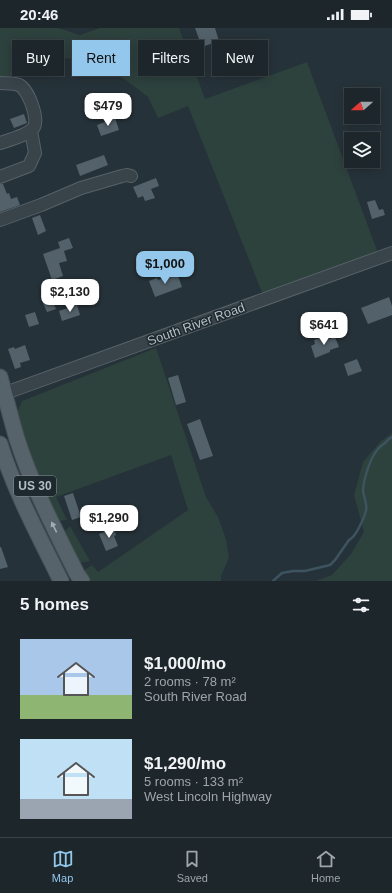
<!DOCTYPE html>
<html lang="en">
<head>
<meta charset="utf-8">
<style>
  :root { --surface:#1c262b; --page:#252e33; --text:#f1f3f6; --muted:#a0a5a9; --line:#3a4347; --accent:#93c7eb }
  body { margin:0; font-family:Arial,sans-serif; background:var(--page); color:var(--text); height:100vh; display:flex; flex-direction:column; font-size:15px; white-space:nowrap }
  * { box-sizing:border-box; margin:0 }
  p { font-size:13px; color:var(--muted) }
  .icon { flex:none; width:22px; height:22px; fill:none; stroke:currentColor; stroke-width:2; stroke-linecap:round; stroke-linejoin:round }
  .map { position:relative; height:553px; overflow:hidden }
  .side { display:flex; flex-direction:column; background:var(--surface); flex:1 }
  .side>* { flex:none }
  .banner { position:absolute; left:12px; top:12px; width:368px; height:36px; display:flex; gap:8px }
  .needle { width:26px; rotate:250deg }
  .fabs { position:absolute; left:344px; top:60px; display:grid; gap:8px }
  .fabs a { display:grid; place-items:center; width:36px; height:36px; border-radius:0px; background:var(--surface); box-shadow:0 2px 10px #0003,0 0 0 1px var(--line); font-size:20px }
  .price { position:absolute; translate:-50% -34px; padding:0 9px; border-radius:8px; background:#fff; color:#222; font-size:13px; line-height:26px; filter:drop-shadow(0 1px 2px #0008) }
  .price::after { content:''; position:absolute; left:50%; top:24px; width:12px; height:9px; margin-left:-6px; background:inherit; clip-path:polygon(0 0,100% 0,50% 100%) }
  .price.active { background:var(--accent); color:#111 }
  ul { padding:0; list-style:none }
  li { display:flex; align-items:center; gap:12px; height:100px; padding:0 20px }
  li span { display:grid; place-items:center; flex:none; width:112px; height:80px; border-radius:0px; color:#555 }
  li>.icon { margin-inline-start:auto }
  span .icon { width:48px; height:48px; fill:#fffc; stroke-width:1 }
  li b { font-size:17px }
  h2 { display:flex; justify-content:space-between; align-items:center; height:48px; padding:0 20px; font-size:17px }
  .tag { padding:0 14px; border-radius:0px; background:var(--surface); box-shadow:0 2px 10px #0003,0 0 0 1px var(--line); font-size:14px; line-height:36px }
  .tag.active { background:var(--accent); color:#111 }
  .status { display:flex; justify-content:space-between; align-items:center; height:28px; padding:0 20px; background:var(--surface); direction:ltr }
  .status svg { height:11px; fill:currentColor }
  .tab-bar { display:flex; justify-content:space-around; align-items:center; height:56px; border-top:1px solid var(--line); background:var(--surface); font-size:11px; color:var(--muted) }
  .tab-bar a { display:grid; justify-items:center; gap:2px }
  .tab-bar .active { color:var(--accent) }
  .map>svg:first-child { display:block }
</style>
</head>
<body>
<div class="status"><b>20:46</b><svg viewBox="0 0 49 12"><path d="M0 12V9h3v3zM5 12V6h3v6zM10 12V3h3v9zM15 12V0h3v12zM26 1h20v11H26zM47 4h2v5h-2z"/></svg></div>
<div class="map">
<svg width="392" height="553" viewBox="0 0 392 553">
  <rect width="100%" height="100%" fill="#263239"/>
  <path fill="#2d413d" d="M0,0H58L80,7L100,0H179L205,71L307,34L378,225L263,267L188,78L158,90L148,69L127,53L98,35L65,30L19,48H0Z
    M156,320L206,469L218,489L226,511L229,530L221,548V553H89L83,543L92,537L98,544L188,482L171,427L56,469L67,492L59,493L41,459L16,387L22,373Z
    M392,405V553H316L332,547L351,526L364,504L354,467L363,434L380,414Z
    M70,498L90,533L79,535L63,505Z"/>
  <g fill="none" stroke-linecap="round" stroke-linejoin="round">
    <path stroke="#3d5360" stroke-width="2.5" d="M273,553L282,545L293,543H305L330,537L335,532L349,512C356,509 364,490 366,483C368,476 363,468 363,462C364,450 370,430 378,421C380,418 383,417 385,415C388,412 388,411 392,409"/>
  </g>
  <path fill="#53616a" d="M195,0H215L219,13L202,19Z
    M24,86L27,95L14,100L10,91Z
    M115,90L119,102L101,108L97,97Z
    M104,127L108,137L80,148L76,137Z
    M156,150L159,158L151,161L155,170L145,173L143,168L138,170L133,159Z
    M0,156H3L7,166L9,165L11,171L17,169L20,177L0,184Z
    M375,172L379,182L383,181L385,187L372,191L367,174Z
    M40,187L46,203L38,207L32,190Z
    M69,210L73,220L64,223L67,233L59,235L63,248L52,252L43,226L60,220L58,214Z
    M177,245L182,259L155,269L149,253L157,250L158,252Z
    M50,267L56,281L47,284L41,271Z
    M389,269L392,278V287L368,296L361,280Z
    M77,277L80,287L62,293L59,283Z
    M35,284L39,296L29,299L25,287Z
    M323,309L324,313L335,309L339,319L330,322V324L315,330L311,318L315,316L314,312Z
    M25,317L30,332L20,335L21,339L15,341L8,321L14,319L15,321Z
    M357,331L362,343L348,348L344,336Z
    M178,347L186,374L176,377L168,350Z
    M200,391L213,428L200,432L187,396Z
    M73,465L81,489L72,492L64,468Z
    M114,500L116,507L114,508L118,518L106,523L99,506Z
    M0,519H1L8,539L0,541Z"/>
  <g fill="none" stroke-linecap="round" stroke-linejoin="round">
    <g stroke="#576168" stroke-width="14">
      <path id="minor" d="M0,55C6,55 13,55 19,57C28,61 39,90 34,99C29,107 9,112 0,115
        M0,149L29,138L35,125L31,103
        M0,192L41,177L81,160L122,148L127,147L131,148
        M0,367L392,225"/>
    </g>
    <g stroke="#454f56" stroke-width="17">
      <path id="major" d="M0,349C6,370 11,391 17,411C32,458 55,502 77,546L82,553
        M0,416C15,464 39,508 61,553"/>
    </g>
    <use href="#minor" stroke="#39434a" stroke-width="12"/>
    <use href="#major" stroke="#57636a" stroke-width="15"/>
  </g>
  <defs><path id="oneway-solid" d="M-6-.8H1V-3.2L6.5 0L1 3.2V.8H-6Z"/></defs>
  <use fill="#a1acb3" href="#oneway-solid" transform="translate(54 499) rotate(-116)"/>
  <g text-anchor="middle" dominant-baseline="central" stroke-width="3" stroke-linejoin="round" paint-order="stroke">
    <rect fill="#1e282f" stroke="#879198" stroke-width="1" x="14" y="448" width="42" height="20" rx="3"/>
    <g font-size="12" font-weight="bold" fill="#b4bec5">
      <text x="35" y="458">US 30</text>
    </g>
    <g font-size="13" fill="#b4bec5" stroke="#1e282f">
      <text transform="translate(196 296) rotate(-20)">South River Road</text>
    </g>
  </g>
</svg>
<div class="fabs">
<a><svg class="needle" viewBox="-14 -14 28 28"><path d="M0-13l5 13h-10z" fill="#e53935"/><path d="M0 13l5-13h-10z" fill="#a0a5a9"/></svg></a>
<a><svg class="icon" aria-label="layers" viewBox="0 0 24 24"><path d="M12 4l9 5-9 5-9-5zM3 14l9 5 9-5"/></svg></a>
</div>
<b class="price" style="left:108px;top:99px">$479</b>
<b class="price active" style="left:165px;top:257px">$1,000</b>
<b class="price" style="left:70px;top:285px">$2,130</b>
<b class="price" style="left:324px;top:318px">$641</b>
<b class="price" style="left:109px;top:511px">$1,290</b>
<div class="banner">
<a class="tag">Buy</a>
<a class="tag active">Rent</a>
<a class="tag">Filters</a>
<a class="tag">New</a>
</div>
</div>
<section class="side">
<h2>5 homes<svg class="icon" aria-label="filters" viewBox="0 0 24 24"><path d="M4 7h16M4 17h16"/><circle cx="9" cy="7" r="2"/><circle cx="15" cy="17" r="2"/></svg></h2>
<ul>
<li><span style="background:linear-gradient(#a9c7e8 70%,#8fb573 0)"><svg class="icon" aria-label="home" viewBox="0 0 24 24"><path d="M3 11l9-7 9 7M6 9v11h12V9"/></svg></span><div><b>$1,000/mo</b><p>2 rooms · 78 m²</p><p>South River Road</p></div></li>
<li><span style="background:linear-gradient(#bfe0f5 75%,#9aa5b1 0)"><svg class="icon" aria-label="home" viewBox="0 0 24 24"><path d="M3 11l9-7 9 7M6 9v11h12V9"/></svg></span><div><b>$1,290/mo</b><p>5 rooms · 133 m²</p><p>West Lincoln Highway</p></div></li>
</ul>
</section>
<nav class="tab-bar">
<a class="active"><svg class="icon" aria-label="map" viewBox="0 0 24 24"><path d="M3 6l6-2 6 2 6-2v14l-6 2-6-2-6 2zM9 4v14M15 6v14"/></svg>Map</a>
<a><svg class="icon" aria-label="saved" viewBox="0 0 24 24"><path d="M7 4h10v16l-5-4-5 4z"/></svg>Saved</a>
<a><svg class="icon" aria-label="home" viewBox="0 0 24 24"><path d="M3 11l9-7 9 7M6 9v11h12V9"/></svg>Home</a>
</nav>
</body>
</html>
